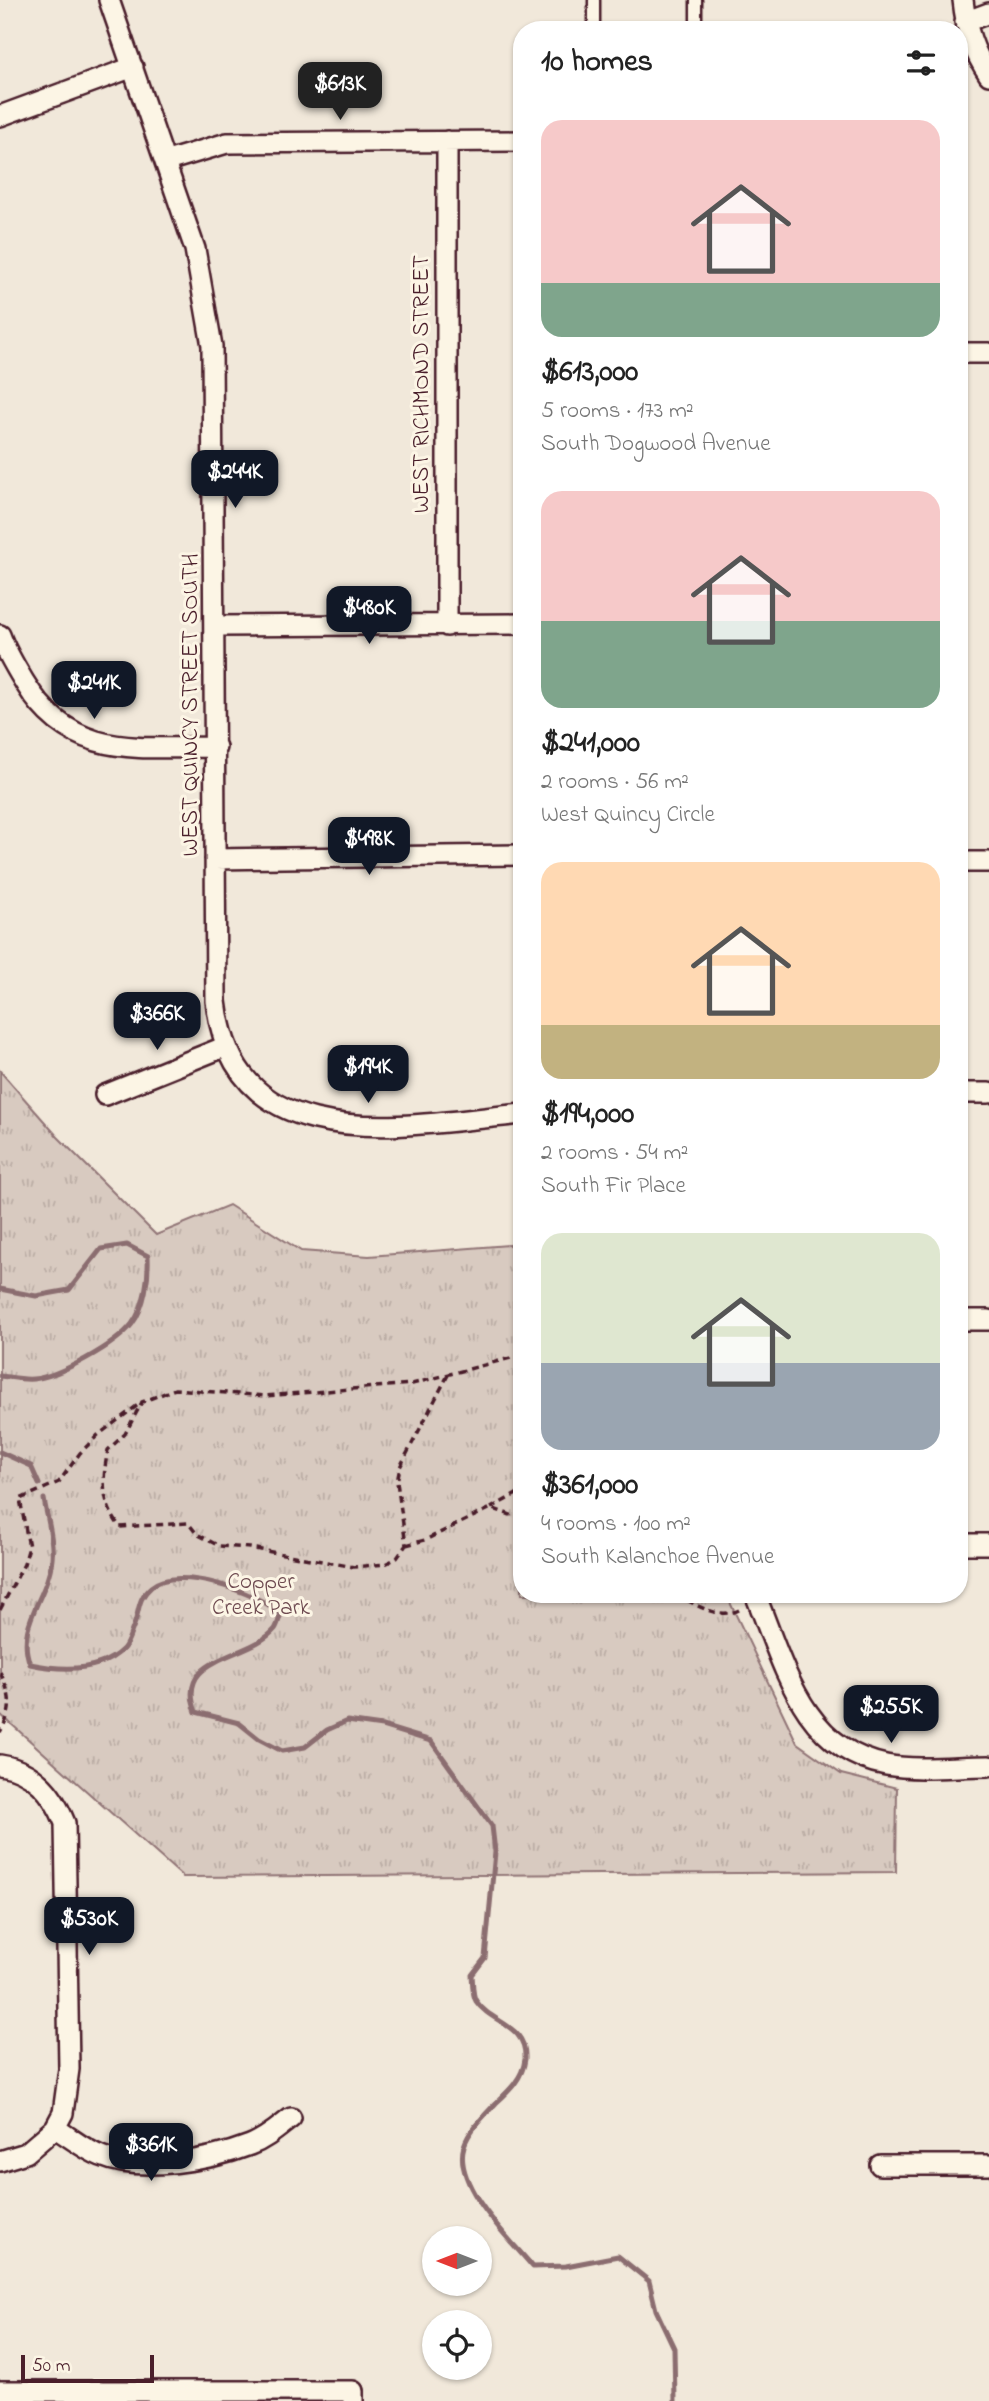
<!DOCTYPE html>
<html lang="en">
<head>
<meta charset="utf-8">
<style>
  :root { --surface:#fff; --page:#f6f6f6; --text:#222; --muted:#767676; --accent:#111827 }
  body { margin:0; font-family:"Indie Flower",sans-serif; background:var(--page); color:var(--text); height:100vh; display:flex; flex-direction:column; font-size:26px; white-space:nowrap }
  * { box-sizing:border-box; margin:0 }
  p { font-size:23px; color:var(--muted) }
  .icon { flex:none; width:38px; height:38px; fill:none; stroke:currentColor; stroke-width:2; stroke-linecap:round; stroke-linejoin:round }
  .map { position:relative; flex:1; overflow:hidden }
  .details { position:absolute; left:513px; top:21px; width:455px; height:1582px; display:flex; flex-direction:column; background:var(--surface); border-radius:28px; box-shadow:0 2px 5px #0004 }
  .details>* { flex:none }
  .needle { width:46px; rotate:270deg }
  .controls { position:absolute; left:422px; top:2226px; display:grid; gap:14px }
  .controls a { display:grid; place-items:center; width:70px; height:70px; border-radius:50%; background:var(--surface); box-shadow:0 2px 5px #0004; font-size:35px }
  .scale { position:absolute; left:21px; bottom:18px; width:133px; box-sizing:border-box; padding-left:7px; border:4px solid #4a1f2b; border-top:0; font-size:19px; line-height:24px; white-space:nowrap; color:#4a1f2b; -webkit-text-stroke:5px #fcf5e5; paint-order:stroke }
  .price { position:absolute; translate:-50% -60px; padding:0 16px; border-radius:14px; background:var(--accent); color:#fff; font-size:23px; line-height:46px; filter:drop-shadow(0 2px 4px #0008) }
  .price::after { content:''; position:absolute; left:50%; top:42px; width:21px; height:16px; margin-left:-10px; background:inherit; clip-path:polygon(0 0,100% 0,50% 100%) }
  .price.active { background:#222; color:#fff }
  ul { padding:0; list-style:none }
  li { display:grid; align-content:center; gap:14px; height:371px; padding:0 28px }
  li span { display:grid; place-items:center; height:217px; border-radius:21px; color:#555 }
  li>.icon { margin-inline-start:auto }
  span .icon { width:126px; height:126px; fill:#fffc; stroke-width:1 }
  li b { font-size:30px }
  h2 { display:flex; justify-content:space-between; align-items:center; height:84px; padding:0 28px; font-size:30px }
  .map>svg:first-child { display:block }
</style>
</head>
<body>
<div class="map">
<svg width="989" height="2401" viewBox="0 0 989 2401">
  <defs>
    <pattern id="park-tufts" width="24" height="20" patternUnits="userSpaceOnUse" patternTransform="scale(1.75)"><rect width="24" height="20" fill="#d8cac0"/><path d="M3 7l-1-3M5 7V3M7 7l1-3M15 17l-1-3M17 17v-4M19 17l1-3" fill="none" stroke="#bbada5"/></pattern>
  </defs>
  <rect width="100%" height="100%" fill="#f1e8da"/>
  <filter id="ink" filterUnits="userSpaceOnUse"><feTurbulence type="fractalNoise" baseFrequency=".0143" numOctaves="2"/><feDisplacementMap in="SourceGraphic" scale="14" xChannelSelector="R" yChannelSelector="G"/><feConvolveMatrix kernelMatrix="1 2 1 2 8 2 1 2 1" color-interpolation-filters="sRGB"/></filter>
  <g filter="url(#ink)">
    <path fill="url(#park-tufts)" stroke="#917476" stroke-width="2" d="M0,1071L58,1137L156,1235L229,1205L301,1251L369,1256L521,1244L522,1594H726L797,1743L841,1774L897,1788L896,1872L183,1877L0,1714Z"/>
    <g fill="none" stroke-linecap="round" stroke-linejoin="round">
      <path stroke="#8b6d6f" stroke-width="5" d="M0,1289L36,1296L69,1290L101,1249L127,1245L148,1256C149,1277 145,1307 132,1324C116,1345 58,1377 33,1379C22,1380 10,1377 0,1376
        M0,1452L31,1466L39,1484
        M44,1499C47,1518 54,1540 52,1559C48,1597 15,1625 30,1664C59,1670 99,1673 123,1649C128,1644 131,1632 134,1625C140,1610 137,1599 151,1587C177,1564 259,1593 281,1614C279,1618 278,1625 275,1629C249,1660 174,1655 196,1712L239,1723L259,1739L282,1751L305,1747L327,1730L347,1721L382,1726L431,1741L492,1826L495,1852L485,1958L472,1975C473,1983 472,1995 476,2001C491,2024 527,2024 525,2059C523,2078 509,2091 496,2103C485,2115 469,2130 464,2146C452,2185 511,2240 533,2267L566,2266L618,2256L649,2281L656,2310L674,2348L675,2401"/>
      <g stroke="#4a1f2b" stroke-width="15">
        <path id="lane" d="M594,0V30
          M696,0V30"/>
      </g>
      <g stroke="#4a1f2b" stroke-width="24">
        <path id="street" d="M109,0L195,249L212,346L216,1001C234,1163 407,1125 522,1114
          M963,0C966,29 973,51 989,75
          M965,22L989,13
          M0,116L133,67
          M447,141V626
          M167,161L227,143L522,141
          M959,353H989
          M216,626L522,624
          M0,635C6,652 16,668 25,683C71,760 138,747 216,747
          M215,859L522,855
          M959,862H989
          M959,1093H989
          M105,1095L224,1047
          M959,1320H989
          M959,1544H989
          M755,1594C783,1662 802,1749 886,1765C919,1771 956,1766 989,1766
          M0,1765C34,1770 53,1793 65,1823L69,2069L63,2113L55,2128
          M0,2161L26,2153L55,2128C70,2137 85,2150 101,2156C141,2173 211,2160 250,2145C266,2139 278,2128 291,2118
          M880,2165H989
          M0,2391H353V2401"/>
      </g>
      <path stroke="#4a1f2b" stroke-width="3.5" stroke-dasharray="7 5" stroke-linecap="butt" d="M448,1375L400,1467L397,1482L406,1545L397,1558L385,1564L354,1567L250,1548L219,1546L197,1534L188,1523L120,1527C101,1502 102,1480 108,1450L125,1434L142,1402L175,1389L265,1396L412,1384L522,1355
        M491,1508L522,1491
        M406,1545L425,1540L491,1508L522,1519
        M677,1594C696,1605 719,1621 741,1609
        M0,1610L24,1564L29,1547L20,1499L59,1482L80,1453L98,1435L142,1402
        M0,1672C11,1695 14,1709 0,1732"/>
      <use href="#lane" stroke="#fcf5e5" stroke-width="10"/>
      <use href="#street" stroke="#fcf5e5" stroke-width="19"/>
    </g>
  </g>
  <g text-anchor="middle" dominant-baseline="central" stroke-width="6" stroke-linejoin="round" paint-order="stroke">
    <g font-size="23" fill="#4a1f2b" stroke="#fcf5e5">
      <text transform="translate(422 384) rotate(-90)">WEST RICHMOND STREET</text>
      <text transform="translate(191 705) rotate(-90)">WEST QUINCY STREET SOUTH</text>
    </g>
    <g font-size="23" fill="#6e4a50" stroke="#fcf5e5">
      <text x="261" y="1582">Copper<tspan x="261" dy="26">Creek Park</tspan></text>
    </g>
  </g>
</svg>
<div class="controls">
<a><svg class="needle" viewBox="-14 -14 28 28"><path d="M0-13l5 13h-10z" fill="#e53935"/><path d="M0 13l5-13h-10z" fill="#767676"/></svg></a>
<a><svg class="icon" aria-label="locate" viewBox="0 0 24 24"><circle cx="12" cy="12" r="6"/><path d="M12 2v4M12 18v4M2 12h4M18 12h4"/></svg></a>
</div>
<div class="scale">50 m</div>
<b class="price active" style="left:340px;top:122px">$613K</b>
<b class="price" style="left:235px;top:510px">$244K</b>
<b class="price" style="left:369px;top:646px">$480K</b>
<b class="price" style="left:94px;top:721px">$241K</b>
<b class="price" style="left:369px;top:877px">$498K</b>
<b class="price" style="left:157px;top:1052px">$366K</b>
<b class="price" style="left:368px;top:1105px">$194K</b>
<b class="price" style="left:891px;top:1745px">$255K</b>
<b class="price" style="left:89px;top:1957px">$530K</b>
<b class="price" style="left:151px;top:2183px">$361K</b>
<section class="details">
<h2>10 homes<svg class="icon" aria-label="filters" viewBox="0 0 24 24"><path d="M4 7h16M4 17h16"/><circle cx="9" cy="7" r="2"/><circle cx="15" cy="17" r="2"/></svg></h2>
<ul>
<li><span style="background:linear-gradient(#f6c9c9 75%,#7fa58c 0)"><svg class="icon" aria-label="home" viewBox="0 0 24 24"><path d="M3 11l9-7 9 7M6 9v11h12V9"/></svg></span><div><b>$613,000</b><p>5 rooms · 173 m²</p><p>South Dogwood Avenue</p></div></li>
<li><span style="background:linear-gradient(#f6c9c9 60%,#7fa58c 0)"><svg class="icon" aria-label="home" viewBox="0 0 24 24"><path d="M3 11l9-7 9 7M6 9v11h12V9"/></svg></span><div><b>$241,000</b><p>2 rooms · 56 m²</p><p>West Quincy Circle</p></div></li>
<li><span style="background:linear-gradient(#ffd9b3 75%,#c2b280 0)"><svg class="icon" aria-label="home" viewBox="0 0 24 24"><path d="M3 11l9-7 9 7M6 9v11h12V9"/></svg></span><div><b>$194,000</b><p>2 rooms · 54 m²</p><p>South Fir Place</p></div></li>
<li><span style="background:linear-gradient(#dfe7d0 60%,#9aa5b1 0)"><svg class="icon" aria-label="home" viewBox="0 0 24 24"><path d="M3 11l9-7 9 7M6 9v11h12V9"/></svg></span><div><b>$361,000</b><p>4 rooms · 100 m²</p><p>South Kalanchoe Avenue</p></div></li>
</ul>
</section>
</div>
</body>
</html>
